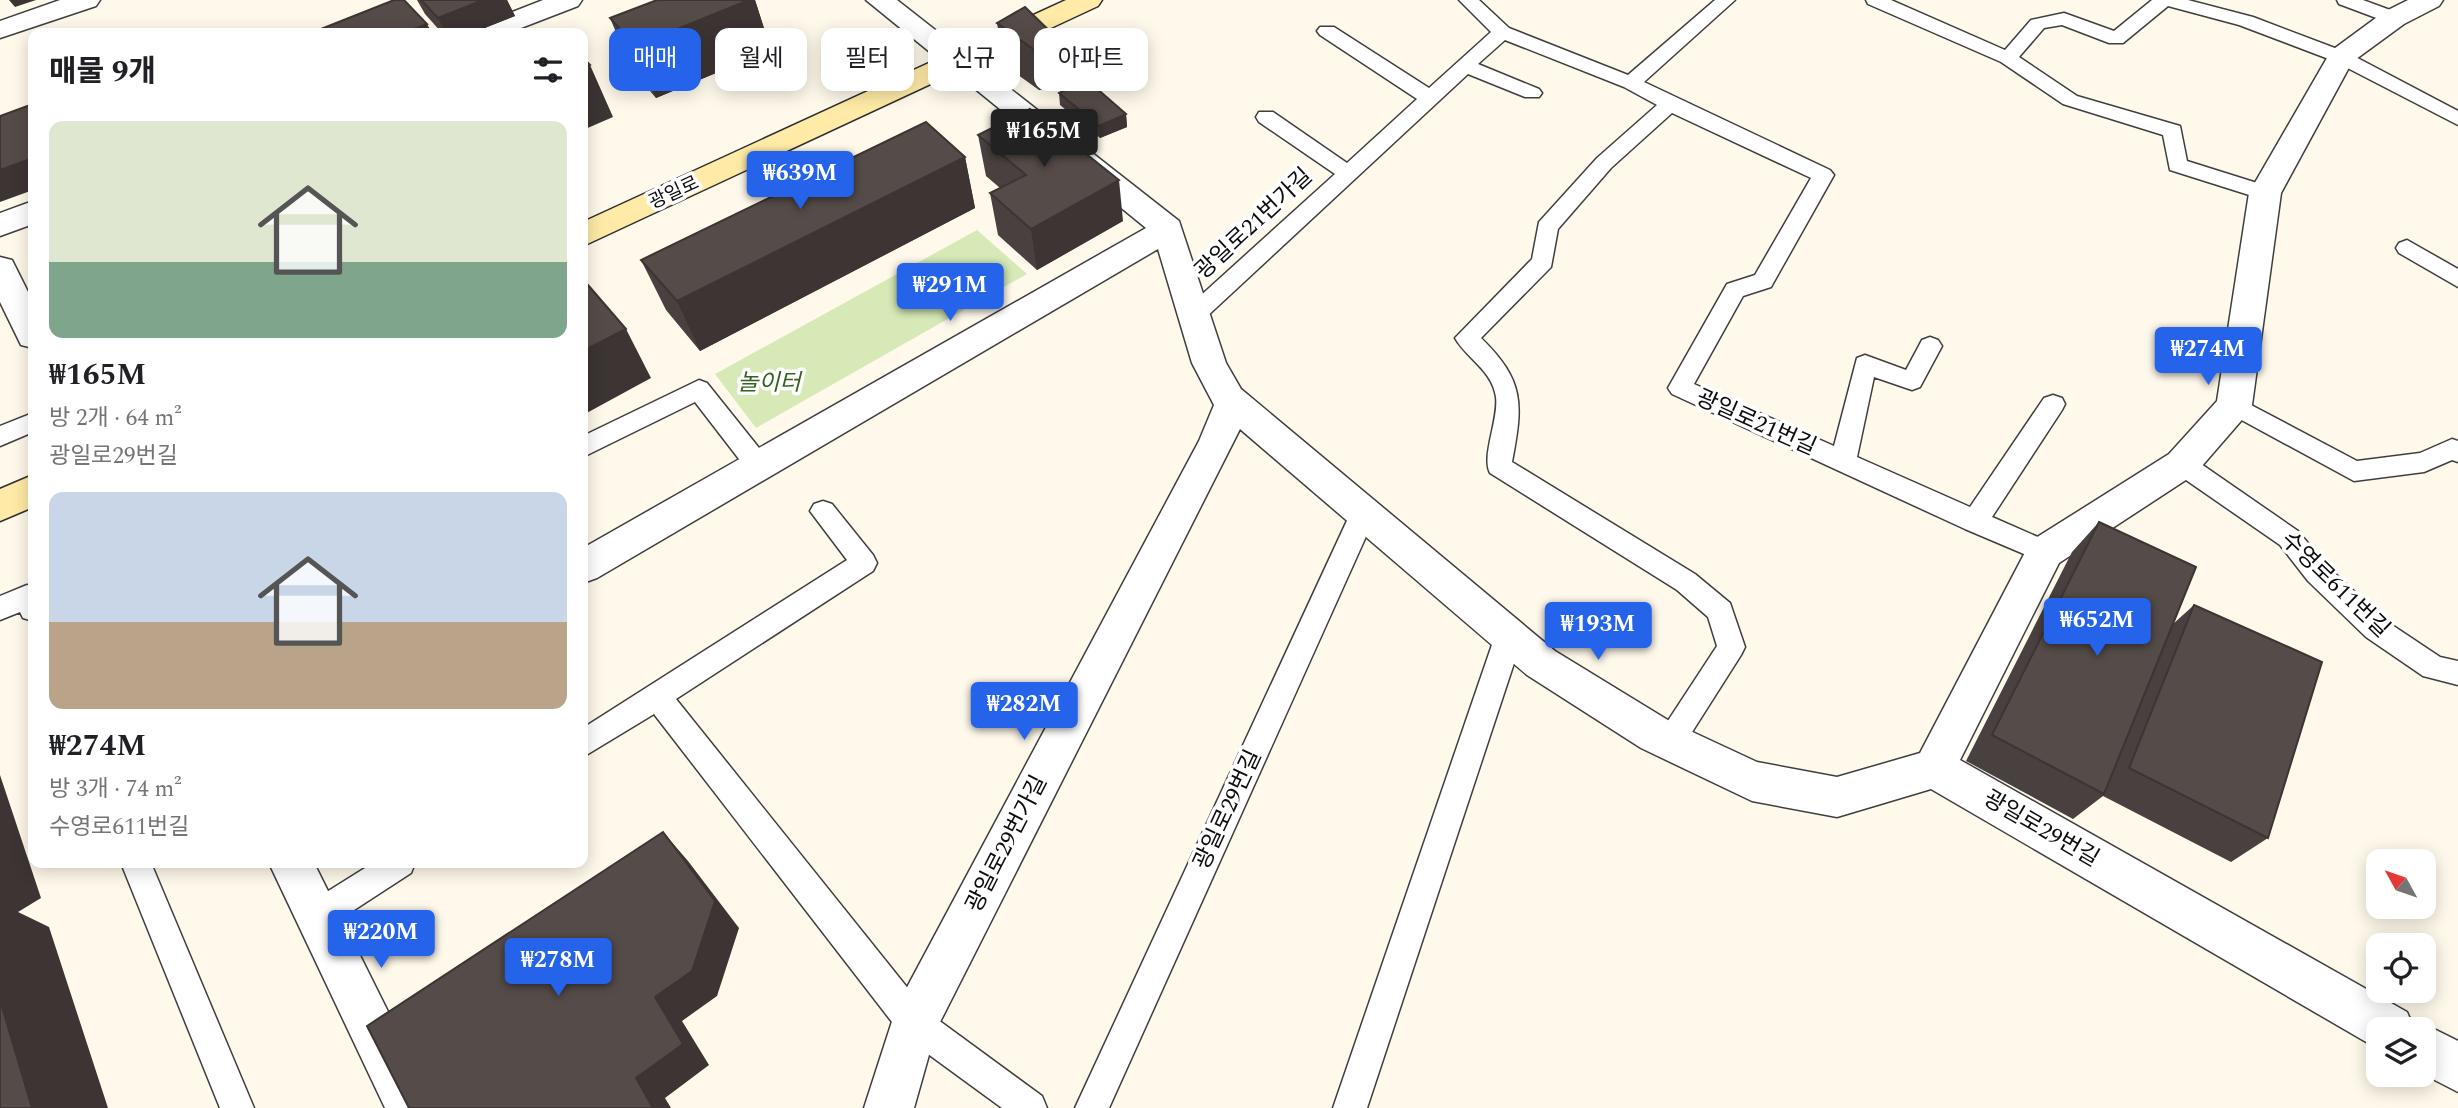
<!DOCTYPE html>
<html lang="ko">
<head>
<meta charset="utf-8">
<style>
  :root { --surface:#fff; --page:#f2f2f2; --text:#202124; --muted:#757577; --accent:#2563eb }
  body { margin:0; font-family:Spectral,"Noto Sans KR",serif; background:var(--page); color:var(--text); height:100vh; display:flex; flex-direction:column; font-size:26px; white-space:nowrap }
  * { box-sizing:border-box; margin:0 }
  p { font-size:23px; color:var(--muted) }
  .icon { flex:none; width:38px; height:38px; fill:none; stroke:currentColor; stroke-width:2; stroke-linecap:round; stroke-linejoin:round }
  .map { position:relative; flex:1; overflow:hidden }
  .panel { position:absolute; left:28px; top:28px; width:560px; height:840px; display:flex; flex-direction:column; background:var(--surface); border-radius:14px; box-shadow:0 4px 18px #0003 }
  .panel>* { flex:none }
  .banner { position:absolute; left:609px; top:28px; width:665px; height:63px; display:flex; gap:14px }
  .needle { width:46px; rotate:310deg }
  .buttons { position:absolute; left:2366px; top:849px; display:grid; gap:14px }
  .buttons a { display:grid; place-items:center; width:70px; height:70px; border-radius:14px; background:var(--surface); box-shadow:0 4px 18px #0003; font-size:35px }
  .price { position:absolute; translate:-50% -60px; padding:0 16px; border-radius:7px; background:var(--accent); color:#fff; font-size:23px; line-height:46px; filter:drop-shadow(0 2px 4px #0008) }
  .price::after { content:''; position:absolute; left:50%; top:42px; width:21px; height:16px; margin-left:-10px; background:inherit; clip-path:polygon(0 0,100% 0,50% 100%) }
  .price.selected { background:#222; color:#fff }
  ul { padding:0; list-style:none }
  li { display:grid; align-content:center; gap:14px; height:371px; padding:0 21px }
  li span { display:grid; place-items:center; height:217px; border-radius:14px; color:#555 }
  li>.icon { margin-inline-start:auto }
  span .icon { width:126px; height:126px; fill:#fffc; stroke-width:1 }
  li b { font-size:30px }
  h2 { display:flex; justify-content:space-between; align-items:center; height:84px; padding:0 21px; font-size:30px }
  .pill { padding:0 24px; border-radius:14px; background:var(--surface); box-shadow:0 4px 18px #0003; font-size:24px; line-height:63px }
  .pill.selected { background:var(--accent); color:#fff }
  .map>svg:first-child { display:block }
</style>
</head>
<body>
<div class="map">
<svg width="2458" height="1108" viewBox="0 0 2458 1108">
  <rect width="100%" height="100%" fill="#fff9eb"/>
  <path fill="#d6e9b6" d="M977,230L1027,274L756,428L715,374Z"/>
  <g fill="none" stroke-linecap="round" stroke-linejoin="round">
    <g stroke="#3f3f3f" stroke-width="3">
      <path id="lane" d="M1459,0H1479L1509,28L1628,75L1715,0H1735L1644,82L1830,170L1834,175L1771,287L1743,296L1694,384L1834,446L1857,358L1865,355L1906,370L1922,340L1930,337L1938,340L1942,346L1920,387L1912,390L1874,377L1857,457L1970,507L2044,398L2053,395L2062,398L2065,404L2062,410L1992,517L2054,544L2058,552L2054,560L2045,563L1965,529L1672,394L1668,388L1727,284L1755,275L1811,178L1672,113L1611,168L1558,229L1551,267L1481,338C1525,381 1523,404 1512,462L1695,574L1730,603L1745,647L1741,655L1680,751L1670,755L1660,751L1656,742L1660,733L1717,646L1708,617L1677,590L1490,473C1481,456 1499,419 1496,397C1492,370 1467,359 1455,338L1532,259L1539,222L1597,158L1657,105L1624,87L1505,40L1478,64L1539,89L1542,93L1539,97H1525L1468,74L1203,320H1187L1184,314L1187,308L1335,174L1259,122L1256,117L1259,112H1273L1347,163L1417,99L1320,35L1317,31L1320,27H1334L1429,88L1491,32Z
        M1866,0H1891L2005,50L2031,20L2064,13L2114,31L2152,0H2188L2253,17L2348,53L2458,111V125L2334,61L2239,25L2168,6L2123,43H2109L2062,25L2044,28L2019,57L2077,96L2180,126L2187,161L2273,188L2276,193L2273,198L2265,200L2170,170L2163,135L2063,104L2001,62L1868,4Z
        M2337,0H2363L2401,14L2403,18L2394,24L2387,22L2339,4Z
        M2407,240L2458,269V287L2399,253L2396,248L2399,243Z
        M699,380L707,383L767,458L771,465L767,472L758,475L749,472L695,402L583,457V436Z
        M2234,396L2357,461L2420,453L2452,439L2458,441V462L2452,460L2424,472L2354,481L2225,411L2222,405L2225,399Z
        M33,413V432L0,446V426Z
        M2182,454L2191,457L2298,531L2326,565L2386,621L2440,657L2458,661V685L2423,676L2366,637L2308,581L2280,545L2173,471L2169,464L2173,457Z
        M823,501L832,504L873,555L877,563L873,571L676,699L926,1011L1042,1096L1047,1108H1002L902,1035L654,714L583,757V728L847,560L810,511L814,504Z
        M1364,502L1373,505L1377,512L1109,1108H1075L1351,512L1355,505Z
        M27,585L33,587V621L23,618L20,612L0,620V596Z
        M1509,624L1519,628L1523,636L1367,1108H1333L1495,636L1499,628Z
        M121,863H151L254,1108H220Z
        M373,863H415L411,873L328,927L317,931L306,927L301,916L306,905Z"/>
    </g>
    <g stroke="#3f3f3f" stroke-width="3">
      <path id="street" d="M60,0H100L96,6L0,38V21Z
        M543,0H582L578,6L508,33H470L474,27Z
        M866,0H897L1179,221L1226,363L1241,389L1555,651L1671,722L1757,762L1837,777L1920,753L2031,541L2169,454L2217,401L2249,193L2331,51L2384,12L2408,0H2443L2439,6L2404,24L2352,62L2281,193L2252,405L2247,414L2195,474L2059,563L1960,760L2407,1012L2414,1028L2424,1024L2458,1041V1092L2423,1074L2424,1029H2378V1048L2373,1046L1931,789L1837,817L1752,801L1641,748L1527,675L1240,429L936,1030L914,1108H864L897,1006L1199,441L1214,405L1192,363L1158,249L597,578L583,583V548L1146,228Z
        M33,201V224L0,236V213Z
        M0,257L12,260L33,302V348L21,345L0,302Z
        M269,863H314L436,1108H385Z"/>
    </g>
    <g stroke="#2e2e2e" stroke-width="3">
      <path id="secondary" d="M1066,0H1102L1098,6L583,246V222Z
        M33,475V507L0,521V489Z"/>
    </g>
    <use href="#lane" fill="#fff" fill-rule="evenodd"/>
    <use href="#street" fill="#fff" fill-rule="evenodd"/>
    <use href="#secondary" fill="#ffeba7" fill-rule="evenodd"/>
  </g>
  <path fill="#49413f" d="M417,0H507L515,16L472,33H442L425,14Z
    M657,0H755L771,50L656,98L632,70L610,18Z
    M1025,7L1065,83L1039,90L1004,65L997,23Z
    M1059,93L1126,114L1127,127L1100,138L1060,105Z
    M978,135L1123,221L1037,270L998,235L990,193L1000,188L986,176Z
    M965,157L975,208L700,351L666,310L641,260Z
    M2099,522L2173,624L2194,605L2268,838L2231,862L2103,796L2073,819L1966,761L2072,552Z"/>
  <path fill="#3c3533" d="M9,0H36L15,7Z
    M483,0H507L515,16L472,33H446L438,18Z
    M749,0H755L771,50L656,98L635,46Z
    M427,24L432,33H404Z
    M1060,41L1065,83L1039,90L1033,49Z
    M590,65L613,117L583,130V68Z
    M1126,114L1127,127L1100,138L1099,126Z
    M965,157L975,208L700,351L677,301Z
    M33,158V190L0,202V170Z
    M1119,180L1123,221L1037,270L1031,229Z
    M626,329L651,378L583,415V351Z
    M0,775L41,898L18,912L49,927L108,1108H32L0,1000Z
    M663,832L688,861L739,928L717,996L682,1021L709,1065L665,1098L671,1108H653L636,1078L655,997Z"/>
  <path fill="#554c49" stroke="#3c3533" stroke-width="2" d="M394,0H404L427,24L404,33H311Z
    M421,0H483L438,18Z
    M657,0H749L635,46L610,18Z
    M1025,7L1060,41L1033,49L997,23Z
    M583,58L590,65L583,68Z
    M1087,80L1126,114L1099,126L1059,93Z
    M33,104V158L0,170V116Z
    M1030,109L1119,180L1031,229L990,193L1026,175L978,135Z
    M926,122L965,157L677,301L641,260Z
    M588,285L626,329L583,351V287Z
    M2099,522L2196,567L2104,794L1992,735Z
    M2194,605L2322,662L2268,838L2129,768Z
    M663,832L715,901L692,971L655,997L683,1044L636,1078L653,1108H409L367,1026Z
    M0,1000L32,1108H0Z"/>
  <g text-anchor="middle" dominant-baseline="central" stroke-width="7" stroke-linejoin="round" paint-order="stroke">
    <g font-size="19" fill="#0c0c0c" stroke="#fff">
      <text transform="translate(674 193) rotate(-25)">광일로</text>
    </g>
    <g font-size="23" fill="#0c0c0c" stroke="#fff">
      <text transform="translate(1254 224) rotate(-43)">광일로21번가길</text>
      <text transform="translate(1756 423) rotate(24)">광일로21번길</text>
      <text transform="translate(2335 585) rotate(44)">수영로611번길</text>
      <text transform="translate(1228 810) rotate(-65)">광일로29번길</text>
      <text transform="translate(2041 829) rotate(30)">광일로29번길</text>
      <text transform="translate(1007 844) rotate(-63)">광일로29번가길</text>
    </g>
    <g font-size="23" font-style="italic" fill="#34631d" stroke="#fff">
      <text x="769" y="383">놀이터</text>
    </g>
  </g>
</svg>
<div class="buttons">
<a><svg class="needle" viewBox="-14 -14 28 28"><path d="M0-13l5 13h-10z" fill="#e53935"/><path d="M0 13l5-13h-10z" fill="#757577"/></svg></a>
<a><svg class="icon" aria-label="locate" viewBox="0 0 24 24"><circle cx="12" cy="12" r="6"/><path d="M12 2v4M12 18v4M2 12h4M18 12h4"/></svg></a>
<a><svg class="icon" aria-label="layers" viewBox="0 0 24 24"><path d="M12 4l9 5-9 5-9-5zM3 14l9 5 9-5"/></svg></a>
</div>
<b class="price selected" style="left:1044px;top:169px">₩165M</b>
<b class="price" style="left:800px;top:211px">₩639M</b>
<b class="price" style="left:950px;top:323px">₩291M</b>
<b class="price" style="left:2208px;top:387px">₩274M</b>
<b class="price" style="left:2097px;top:658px">₩652M</b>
<b class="price" style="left:1598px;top:662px">₩193M</b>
<b class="price" style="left:1024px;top:742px">₩282M</b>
<b class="price" style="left:381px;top:970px">₩220M</b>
<b class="price" style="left:558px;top:998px">₩278M</b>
<div class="banner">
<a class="pill selected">매매</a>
<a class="pill">월세</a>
<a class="pill">필터</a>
<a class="pill">신규</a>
<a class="pill">아파트</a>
</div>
<section class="panel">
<h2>매물 9개<svg class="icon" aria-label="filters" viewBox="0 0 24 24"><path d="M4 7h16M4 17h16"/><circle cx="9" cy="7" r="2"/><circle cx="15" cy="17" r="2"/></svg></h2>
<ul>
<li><span style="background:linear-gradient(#dfe7d0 65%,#7fa58c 0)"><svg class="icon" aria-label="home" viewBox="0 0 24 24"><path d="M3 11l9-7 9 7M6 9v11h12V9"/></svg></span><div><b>₩165M</b><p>방 2개 · 64 m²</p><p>광일로29번길</p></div></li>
<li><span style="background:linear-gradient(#c9d6e8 60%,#b9a48a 0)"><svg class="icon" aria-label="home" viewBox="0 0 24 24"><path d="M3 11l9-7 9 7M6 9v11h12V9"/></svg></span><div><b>₩274M</b><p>방 3개 · 74 m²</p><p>수영로611번길</p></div></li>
</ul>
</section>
</div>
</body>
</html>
